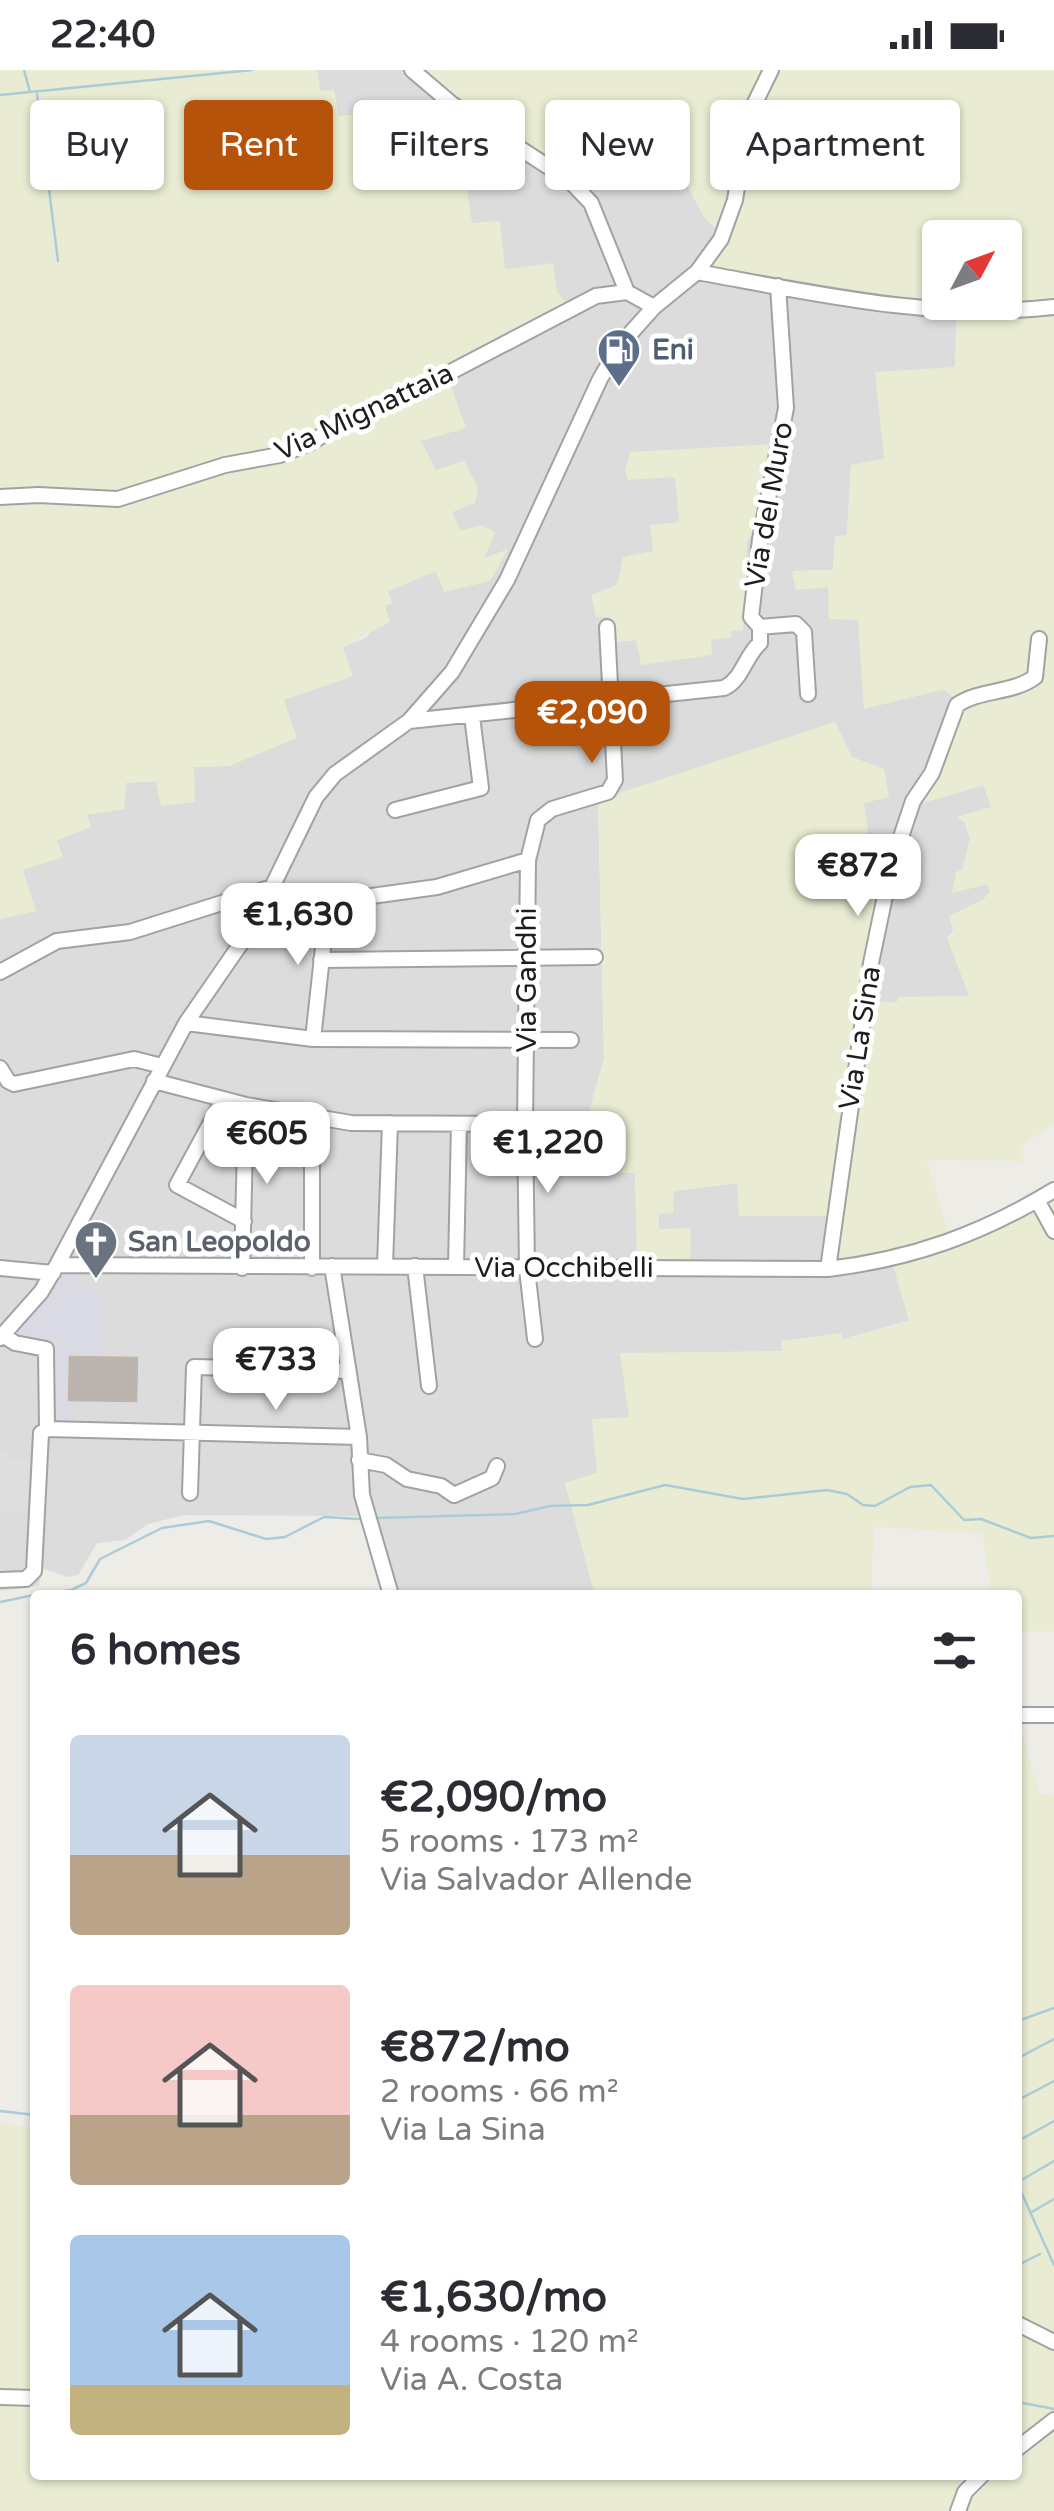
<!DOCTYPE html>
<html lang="en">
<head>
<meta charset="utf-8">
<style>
  :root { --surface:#fff; --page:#f2f2f3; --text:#2b2b33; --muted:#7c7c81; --accent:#b45309 }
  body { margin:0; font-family:"Varela Round",sans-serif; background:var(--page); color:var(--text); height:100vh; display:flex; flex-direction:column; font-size:38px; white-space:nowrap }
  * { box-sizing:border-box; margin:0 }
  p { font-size:32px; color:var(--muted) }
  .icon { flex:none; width:55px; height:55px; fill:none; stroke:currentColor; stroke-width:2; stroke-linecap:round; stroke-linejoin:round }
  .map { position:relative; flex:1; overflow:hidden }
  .details { position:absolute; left:30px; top:1520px; width:992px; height:890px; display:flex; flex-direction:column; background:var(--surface); border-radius:10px; box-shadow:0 2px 8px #0004 }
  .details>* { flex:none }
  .top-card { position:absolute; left:30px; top:30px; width:995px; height:90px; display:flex; gap:20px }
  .needle { width:65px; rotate:49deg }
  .fabs { position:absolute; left:922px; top:150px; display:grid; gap:20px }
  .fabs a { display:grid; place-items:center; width:100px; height:100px; border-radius:10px; background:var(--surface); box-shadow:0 2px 8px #0004; font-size:50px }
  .price { position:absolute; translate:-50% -85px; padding:0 22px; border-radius:20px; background:#fff; color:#222; font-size:32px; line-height:65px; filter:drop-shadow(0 2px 5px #0008) }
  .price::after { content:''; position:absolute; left:50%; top:60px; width:30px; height:22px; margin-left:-15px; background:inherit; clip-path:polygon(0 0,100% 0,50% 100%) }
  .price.selected { background:var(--accent); color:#fff }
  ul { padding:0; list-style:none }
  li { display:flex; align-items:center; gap:30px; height:250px; padding:0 40px }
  li span { display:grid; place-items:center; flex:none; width:280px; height:200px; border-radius:10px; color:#555 }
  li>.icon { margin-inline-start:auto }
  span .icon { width:120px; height:120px; fill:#fffc; stroke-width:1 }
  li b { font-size:42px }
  h2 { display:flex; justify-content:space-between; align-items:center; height:120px; padding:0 40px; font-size:42px }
  .chip { padding:0 35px; border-radius:10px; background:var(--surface); box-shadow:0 2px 8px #0004; font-size:35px; line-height:90px }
  .chip.selected { background:var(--accent); color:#fff }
  .status { display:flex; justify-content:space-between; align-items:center; height:70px; padding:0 50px; background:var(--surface); direction:ltr }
  .status svg { height:28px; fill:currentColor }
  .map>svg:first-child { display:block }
</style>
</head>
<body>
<div class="status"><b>22:40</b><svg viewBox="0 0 49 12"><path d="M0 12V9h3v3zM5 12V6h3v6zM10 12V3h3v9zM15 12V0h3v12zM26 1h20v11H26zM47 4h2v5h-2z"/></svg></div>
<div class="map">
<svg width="1054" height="2441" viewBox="0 0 1054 2441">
  <rect width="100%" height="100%" fill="#eeece6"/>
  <path fill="#dcdcdc" d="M317,0H422L554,95L684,108L704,147L727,170L713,197L957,236L955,297L884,389L851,395L847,466L835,467L833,500L793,501L829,516L858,550L963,635L919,734L984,715L991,737L965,754L970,768L963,799L952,823L987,814L990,822L947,868L970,927H900L897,933L862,930L865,791L843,796L836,778L860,769L864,733L889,726L598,730L604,989L572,1102L635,1103L638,1192L658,1159L659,1144L674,1121L737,1113L837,1146L891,1187L910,1250L843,1269L841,1264L781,1272L783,1281L629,1347L597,1403L565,1413L595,1525H385L362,1446L184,1445L148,1454L125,1470L97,1473L78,1505L67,1507L42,1498L39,1516L0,1521V849L36,841L22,800L57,770L91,757L87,745L126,713L156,711L194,732V697L229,696L283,629L343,577L367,567L385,536L387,521L436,501L444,521L507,480L482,489L461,462L452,442L475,432L478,418L464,391L435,401L420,371L445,302L505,199L472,153L371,101L367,72L338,46L320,22Z"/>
  <path fill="#e9ecd2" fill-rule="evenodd" d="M0,0H317L320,21L334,20L339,46L384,42L387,70L367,73L371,101L462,90L472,153L500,151L505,199L553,193L557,222L568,235L446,302L466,358L421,371L436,400L464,391L478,418L475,433L452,442L460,461L480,455L495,462L484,489L508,479L490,511L444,522L436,501L388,521L392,533L385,536L390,552L343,577L353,606L284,630L297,668L229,696L194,697L195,732L161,736L156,711L126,713L124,739L87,745L91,757L57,770L63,787L23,800L36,841L0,849Z
    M422,0H1054V233L957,236L712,196L727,170L704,147L683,108L554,95L467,37ZM940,168H1005V232H940Z
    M1054,240V1054L1019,1077L1025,1091L927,1090L950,1168L836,1194L831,1187L837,1146H739L737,1113L674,1121L673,1143L659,1144V1159L691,1158L690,1192H637L635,1103H571L604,989L598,730L835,652L852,687L884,699L889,727L864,733L868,762L836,778L843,796L865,791L882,795L862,929L896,933L899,927L969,926L947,867L954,865L949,846L984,829L990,821L987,814L952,823L956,802L963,799L970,768L966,754L957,747L991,737L983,715L918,734L963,635L946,619L864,639L858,550L829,549L828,517L796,520L792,501L833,500L835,466L847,465L851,395L884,389L875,302L955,297L958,244Z
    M775,374L762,409L753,464L747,472L743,560L731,561V568L711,570L712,585L641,595L636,570L613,573L609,547H596L591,525L617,515L623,487L653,481L650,455L679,452L675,407L628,410L625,400L630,382Z
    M1054,1126V1561L1018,1562V1525H992L982,1463L874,1457L871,1525H595L565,1413L597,1403L592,1349L629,1347L620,1283L782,1281L781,1271L841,1263L843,1269L909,1251L893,1195L971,1171Z
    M1019,1652L1039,1724L1054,1725V2441H0V2053L35,2059V2405H1018Z"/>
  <path fill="#dedede" d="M1,1381H8V1389H29L28,1440H0Z"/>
  <path fill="#dadae4" d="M64,1202H78V1220L103,1221L102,1284L68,1283L66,1329L76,1331V1351L59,1350V1270L12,1266Z"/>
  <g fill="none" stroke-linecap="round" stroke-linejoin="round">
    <path stroke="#aaccd8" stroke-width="2.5" d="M24,0L30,22
      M37,24L58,191
      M0,25L252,0
      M375,1448L515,1444L550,1436L588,1435L665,1415L743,1429L827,1420L847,1424L863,1435L875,1436L910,1417L931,1415L964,1450L981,1449L1031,1468L1054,1466
      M36,1525L71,1520L86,1513L100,1489L162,1458L209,1451L266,1469L285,1467L324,1447L359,1449
      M0,1532L34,1525
      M1018,1951L1054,1938
      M1018,1988L1054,1969
      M1018,2030L1054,2011
      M0,2041L35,2045
      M1018,2071L1054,2051
      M1018,2112L1054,2091
      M1018,2115L1054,2195
      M1030,2143L1054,2129
      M1018,2195L1040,2184
      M1018,2332L1054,2339"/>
  </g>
  <path fill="#bbb4ae" stroke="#bfb4a9" stroke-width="2.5" d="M70,1287L137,1288L136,1331L69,1330Z"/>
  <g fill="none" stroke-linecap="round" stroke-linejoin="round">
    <g stroke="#a2a2a2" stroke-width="18">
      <path id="minor" d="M412,0L452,34L570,111L591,133L627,222
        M697,202C813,223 936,251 1054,237
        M0,427L38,425L118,429L225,395L280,385L310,373L352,347L399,329L596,226L627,222L654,237
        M760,557L796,554L804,562L808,624
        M409,651L724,618C742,610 745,586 760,573V557L751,547L760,469L786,338L778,216
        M395,740L481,718L472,646
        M264,835L328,832L437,817L528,790
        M321,890L595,887
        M0,902L57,871L130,862L272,817
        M186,953L313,969L571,970
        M313,969L328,832
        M0,998L8,1011L14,1014L134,989L162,996
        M154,1011L246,1035L351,1053L525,1054
        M223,1030L177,1115L244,1151
        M312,1046V1198
        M1037,1130L1054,1161
        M57,1195L828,1199C912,1189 982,1164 1054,1120
        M332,1196L359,1367L362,1425L391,1525
        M385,1196L390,1053
        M415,1196L429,1316
        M456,1197L459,1054
        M0,1198L53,1203
        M242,1198L246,1035
        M828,1199L871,893L891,797L913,731L932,703L957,635C980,619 1012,624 1035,607L1039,569
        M3,1265L15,1273L46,1279L47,1359
        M0,1268L41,1222L57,1195L186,953L253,856L316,727L335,704L409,651L452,602L507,510L600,309L620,275L654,237L697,202L721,169L735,130L748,47L771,0
        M535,1269L527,1199L525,1054L528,790L538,750L552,739L608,722L615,710L607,557
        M359,1390L386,1395L407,1409L441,1416L454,1425L492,1408L497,1396
        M190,1423L194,1297L348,1301
        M0,1510L26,1509L34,1501L41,1363L47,1359L359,1367
        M1018,1645H1054
        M1018,2254L1054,2272
        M0,2327L35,2328
        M1018,2378L1054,2350
        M958,2441L965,2422L982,2405"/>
    </g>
    <use href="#minor" stroke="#fff" stroke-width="14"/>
  </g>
  <defs>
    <g id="fuel-pin" transform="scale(2.25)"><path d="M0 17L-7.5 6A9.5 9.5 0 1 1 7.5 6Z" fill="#5c6f8a" stroke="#fff"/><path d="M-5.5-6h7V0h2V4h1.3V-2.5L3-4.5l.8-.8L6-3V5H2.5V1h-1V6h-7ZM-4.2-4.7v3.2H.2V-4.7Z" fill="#fff"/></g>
    <g id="church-pin" transform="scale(2.25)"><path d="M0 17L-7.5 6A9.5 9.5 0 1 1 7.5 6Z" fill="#6b7280" stroke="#fff"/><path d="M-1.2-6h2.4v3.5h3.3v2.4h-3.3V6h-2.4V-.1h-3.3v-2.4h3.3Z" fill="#fff"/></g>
  </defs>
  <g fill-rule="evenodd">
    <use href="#fuel-pin" x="619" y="280"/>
    <use href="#church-pin" x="96" y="1172"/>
  </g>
  <g text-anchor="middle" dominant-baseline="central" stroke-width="10" stroke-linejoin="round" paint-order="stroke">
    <g font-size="28" font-weight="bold" fill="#4e5e75" stroke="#fff" text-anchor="start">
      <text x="652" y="280">Eni</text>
    </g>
    <g font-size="28" fill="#1e1e1e" stroke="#fff">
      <text transform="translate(364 342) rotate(-25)">Via Mignattaia</text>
      <text transform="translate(769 435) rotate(-80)">Via del Muro</text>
      <text transform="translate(527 910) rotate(-90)">Via Gandhi</text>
      <text transform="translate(860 968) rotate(-81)">Via La Sina</text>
      <text x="564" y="1198">Via Occhibelli</text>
    </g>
    <g font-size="28" font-weight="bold" fill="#5b616d" stroke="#fff" text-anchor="start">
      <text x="128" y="1172">San Leopoldo</text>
    </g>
  </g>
</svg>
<div class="fabs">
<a><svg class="needle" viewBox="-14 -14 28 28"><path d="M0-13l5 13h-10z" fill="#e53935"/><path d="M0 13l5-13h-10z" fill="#7c7c81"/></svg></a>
</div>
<b class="price selected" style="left:592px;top:696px">€2,090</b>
<b class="price" style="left:858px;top:849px">€872</b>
<b class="price" style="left:298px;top:898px">€1,630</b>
<b class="price" style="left:267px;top:1117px">€605</b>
<b class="price" style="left:548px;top:1126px">€1,220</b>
<b class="price" style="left:276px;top:1343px">€733</b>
<div class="top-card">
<a class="chip">Buy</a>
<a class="chip selected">Rent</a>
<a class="chip">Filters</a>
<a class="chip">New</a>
<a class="chip">Apartment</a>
</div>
<section class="details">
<h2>6 homes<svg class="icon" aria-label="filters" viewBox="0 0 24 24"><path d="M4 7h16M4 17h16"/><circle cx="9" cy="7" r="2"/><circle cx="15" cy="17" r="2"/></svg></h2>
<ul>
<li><span style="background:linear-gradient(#c9d6e8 60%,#b9a48a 0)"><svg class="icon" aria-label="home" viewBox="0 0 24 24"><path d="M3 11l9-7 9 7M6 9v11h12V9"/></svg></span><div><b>€2,090/mo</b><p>5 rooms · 173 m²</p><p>Via Salvador Allende</p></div></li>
<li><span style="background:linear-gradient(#f6c9c9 65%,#b9a48a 0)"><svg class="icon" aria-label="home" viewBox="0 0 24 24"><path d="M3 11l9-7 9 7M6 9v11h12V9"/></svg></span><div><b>€872/mo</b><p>2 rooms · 66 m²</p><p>Via La Sina</p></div></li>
<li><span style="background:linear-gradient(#a9c7e8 75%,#c2b280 0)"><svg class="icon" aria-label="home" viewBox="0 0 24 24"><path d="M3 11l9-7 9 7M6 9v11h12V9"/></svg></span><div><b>€1,630/mo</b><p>4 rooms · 120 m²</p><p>Via A. Costa</p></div></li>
</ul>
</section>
</div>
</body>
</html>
